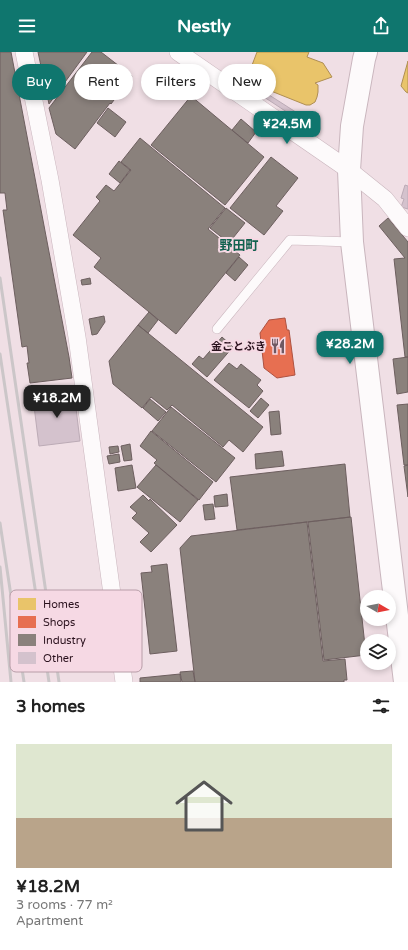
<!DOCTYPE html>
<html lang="en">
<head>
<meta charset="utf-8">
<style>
  :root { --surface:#fff; --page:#f2f2f2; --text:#222; --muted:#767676; --accent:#0f766e }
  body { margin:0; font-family:"Varela Round","Noto Sans JP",sans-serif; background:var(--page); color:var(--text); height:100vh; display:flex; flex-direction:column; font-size:15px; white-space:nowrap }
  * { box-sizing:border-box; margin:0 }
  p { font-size:13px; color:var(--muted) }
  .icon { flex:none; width:22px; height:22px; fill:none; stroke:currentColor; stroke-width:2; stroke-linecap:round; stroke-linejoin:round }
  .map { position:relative; height:630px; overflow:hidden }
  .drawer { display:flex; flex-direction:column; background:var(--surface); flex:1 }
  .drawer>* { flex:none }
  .banner { position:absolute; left:12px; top:12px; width:384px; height:36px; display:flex; gap:8px }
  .needle { width:26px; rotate:99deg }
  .controls { position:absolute; left:360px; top:538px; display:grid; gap:8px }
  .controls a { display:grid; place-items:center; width:36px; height:36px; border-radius:50%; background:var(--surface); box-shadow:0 2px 6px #0003; font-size:20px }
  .price { position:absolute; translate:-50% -34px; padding:0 9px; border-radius:8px; background:var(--accent); color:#fff; font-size:13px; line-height:26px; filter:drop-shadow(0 1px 2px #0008) }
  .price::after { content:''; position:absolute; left:50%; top:24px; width:12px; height:9px; margin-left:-6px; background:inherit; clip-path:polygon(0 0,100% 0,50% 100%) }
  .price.active { background:#222; color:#fff }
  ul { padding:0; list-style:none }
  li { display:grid; align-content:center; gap:8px; height:212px; padding:0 16px }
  li span { display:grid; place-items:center; height:124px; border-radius:0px; color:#555 }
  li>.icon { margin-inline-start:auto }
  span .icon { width:72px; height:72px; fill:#fffc; stroke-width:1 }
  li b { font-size:17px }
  h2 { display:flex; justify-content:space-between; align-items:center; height:48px; padding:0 16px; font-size:17px }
  .tag { padding:0 14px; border-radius:18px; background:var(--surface); box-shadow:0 2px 6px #0003; font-size:14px; line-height:36px }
  .tag.active { background:var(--accent); color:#fff }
  header { display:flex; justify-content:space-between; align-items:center; height:52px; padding:0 16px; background:var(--accent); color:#fff; font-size:18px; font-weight:800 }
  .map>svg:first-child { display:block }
</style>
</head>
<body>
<header><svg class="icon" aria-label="menu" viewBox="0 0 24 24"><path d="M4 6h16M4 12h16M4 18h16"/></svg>Nestly<svg class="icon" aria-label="share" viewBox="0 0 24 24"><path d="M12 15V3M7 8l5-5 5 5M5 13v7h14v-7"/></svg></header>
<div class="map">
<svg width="408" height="630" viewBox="0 0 408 630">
  <rect width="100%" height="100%" fill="#f0dfe5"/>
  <path fill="#e9c46a" stroke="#af8e53" d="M257,0H309L307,5L323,11L332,25L315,31L318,33V40L317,45L315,50L310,53H306L246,29Z
    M408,9V41L406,40L401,34Z"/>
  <path fill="#e76f51" stroke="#ae5241" d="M285,266L287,278H289L295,323L277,326L264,316L260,281L269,268Z"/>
  <path fill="#8a817c" stroke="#6d5f5f" d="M0,0H11L69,305L72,326L30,331L27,311H29L27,294L22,295L3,158H7L5,141H0Z
    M38,0H87L49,52Z
    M92,0H101L132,24L111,52L110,51L75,97L56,82L49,56Z
    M191,44L264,105L225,153L151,93Z
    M108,56L126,70L115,85L97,71Z
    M241,67L256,80L248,91L232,78Z
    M140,86L225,156L208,177L240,203L176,282L94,215L101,206L73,183L100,149L96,145L106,133L114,139L131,118L121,110Z
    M271,105L298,126L276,154L283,159L264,183L230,156Z
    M119,109L130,118L120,131L109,122Z
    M226,156L245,171L229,191L210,176Z
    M388,166L408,190V305H405L394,207L405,206L379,174Z
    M239,205L248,213L235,229L226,221Z
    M90,226L91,232L82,233L81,228Z
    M149,260L158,268L148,281L138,273Z
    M104,264L105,270L97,282L92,283L89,267Z
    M138,273L263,375L243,400L229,388L223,395L172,353L167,358L151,345L142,356L113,332L109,309Z
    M222,285L233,295L207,325L192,312L199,304L203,307Z
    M408,305V340L397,342L393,307Z
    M229,311L237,317L241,312L261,328L257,333L263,339L249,356L214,328Z
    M261,346L269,353L258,366L250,359Z
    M150,347L166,360L158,369L143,356Z
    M408,352V413H404L397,353Z
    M171,355L235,406L216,430L152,379Z
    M279,359L281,382L271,383L269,360Z
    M151,379L213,430L199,448L154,411L157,408L140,394Z
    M130,392L132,408L124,409L121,394Z
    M118,394L119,400L110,402L109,395Z
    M282,399L284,414L256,417L255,402Z
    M119,402L120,410L109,412L107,404Z
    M345,412L350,465L237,478L230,425Z
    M132,413L136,436L118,439L115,416Z
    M156,413L198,448L180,470L137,435Z
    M408,413V445L404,414Z
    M227,442L228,454L215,455L214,444Z
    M143,443L149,449L150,447L177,473L151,500L140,490L149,481L132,466L137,461L130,455Z
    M213,452L215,467L205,468L203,453Z
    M351,465L366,603L324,608L308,470Z
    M307,470L323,609L345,607L347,628H344V630H195L180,496L191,484Z
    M167,512L177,599L150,602L141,521L152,520L151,514Z
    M193,619L195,630H182L180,620Z
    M180,622L181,630H140V626Z"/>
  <path fill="#d4c2cd" stroke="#bcabb6" d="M266,41L302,64L299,68L264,45Z
    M304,66L320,77L317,81L301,71Z
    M405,133L408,134V157L401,155L404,147L401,146Z
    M74,340L80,389L39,394L33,346Z"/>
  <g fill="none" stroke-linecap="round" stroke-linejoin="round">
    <g stroke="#c9b5bd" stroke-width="10">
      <path id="lane" d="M217,277L290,188L352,190"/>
    </g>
    <g stroke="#c9b5bd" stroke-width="18">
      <path id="street" d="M24,0L50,128L77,285L124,630
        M178,0L349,118L385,147L408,176"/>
    </g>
    <g stroke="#c9b5bd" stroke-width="24">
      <path id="secondary" d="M366,0L364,7L352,74L349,118L352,190L405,630"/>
    </g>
    <use href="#lane" stroke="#fdfafb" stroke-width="9"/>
    <use href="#street" stroke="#fdfafb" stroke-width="17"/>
    <use href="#secondary" stroke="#fdfafb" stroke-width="22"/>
    <path stroke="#cbc6c8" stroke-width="3" d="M0,226L59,630
      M0,302L49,630
      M0,471L24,630
      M0,515L11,630"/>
  </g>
  <defs>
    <g id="restaurant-bare" transform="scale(1.2)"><path d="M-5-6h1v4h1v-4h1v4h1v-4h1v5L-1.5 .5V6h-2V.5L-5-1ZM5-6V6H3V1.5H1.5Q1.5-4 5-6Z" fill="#6f5862" stroke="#f6d9e4" stroke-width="2.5" paint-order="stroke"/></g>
  </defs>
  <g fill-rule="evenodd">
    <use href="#restaurant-bare" x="278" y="294"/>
  </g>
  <g text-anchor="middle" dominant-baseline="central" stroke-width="4" stroke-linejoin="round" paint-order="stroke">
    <g font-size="11" font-weight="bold" fill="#29101c" stroke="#f6d9e4" text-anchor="end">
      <text x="266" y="294">金ことぶき</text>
    </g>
    <g font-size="13" font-weight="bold" fill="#11614e" stroke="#f6d9e4">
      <text x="239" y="194">野田町</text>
    </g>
  </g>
  <rect x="10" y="538" width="132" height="82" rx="6" fill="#f6d9e4" stroke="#b89da8" stroke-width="1"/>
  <rect x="18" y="546" width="18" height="12" fill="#e9c46a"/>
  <rect x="18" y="564" width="18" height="12" fill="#e76f51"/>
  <rect x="18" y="582" width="18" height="12" fill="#8a817c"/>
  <rect x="18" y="600" width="18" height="12" fill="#d4c2cd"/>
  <g font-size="11" fill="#29101c">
    <text x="43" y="556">Homes</text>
    <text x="43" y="574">Shops</text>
    <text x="43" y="592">Industry</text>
    <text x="43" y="610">Other</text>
  </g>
</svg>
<div class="controls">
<a><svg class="needle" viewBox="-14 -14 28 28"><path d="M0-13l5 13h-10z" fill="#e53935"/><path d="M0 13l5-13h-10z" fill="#767676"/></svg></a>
<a><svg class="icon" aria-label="layers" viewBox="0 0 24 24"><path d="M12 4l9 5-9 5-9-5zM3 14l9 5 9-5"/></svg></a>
</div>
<b class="price" style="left:287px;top:93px">¥24.5M</b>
<b class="price" style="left:350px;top:313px">¥28.2M</b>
<b class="price active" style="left:57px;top:367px">¥18.2M</b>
<div class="banner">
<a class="tag active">Buy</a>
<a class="tag">Rent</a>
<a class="tag">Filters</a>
<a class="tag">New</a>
</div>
</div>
<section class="drawer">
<h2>3 homes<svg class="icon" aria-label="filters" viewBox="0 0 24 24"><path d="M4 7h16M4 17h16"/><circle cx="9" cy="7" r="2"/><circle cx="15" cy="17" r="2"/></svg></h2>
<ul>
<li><span style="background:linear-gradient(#dfe7d0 60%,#b9a48a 0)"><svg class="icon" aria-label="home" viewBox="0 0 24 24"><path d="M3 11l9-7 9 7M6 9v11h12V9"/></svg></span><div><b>¥18.2M</b><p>3 rooms · 77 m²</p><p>Apartment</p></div></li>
</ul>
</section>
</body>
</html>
